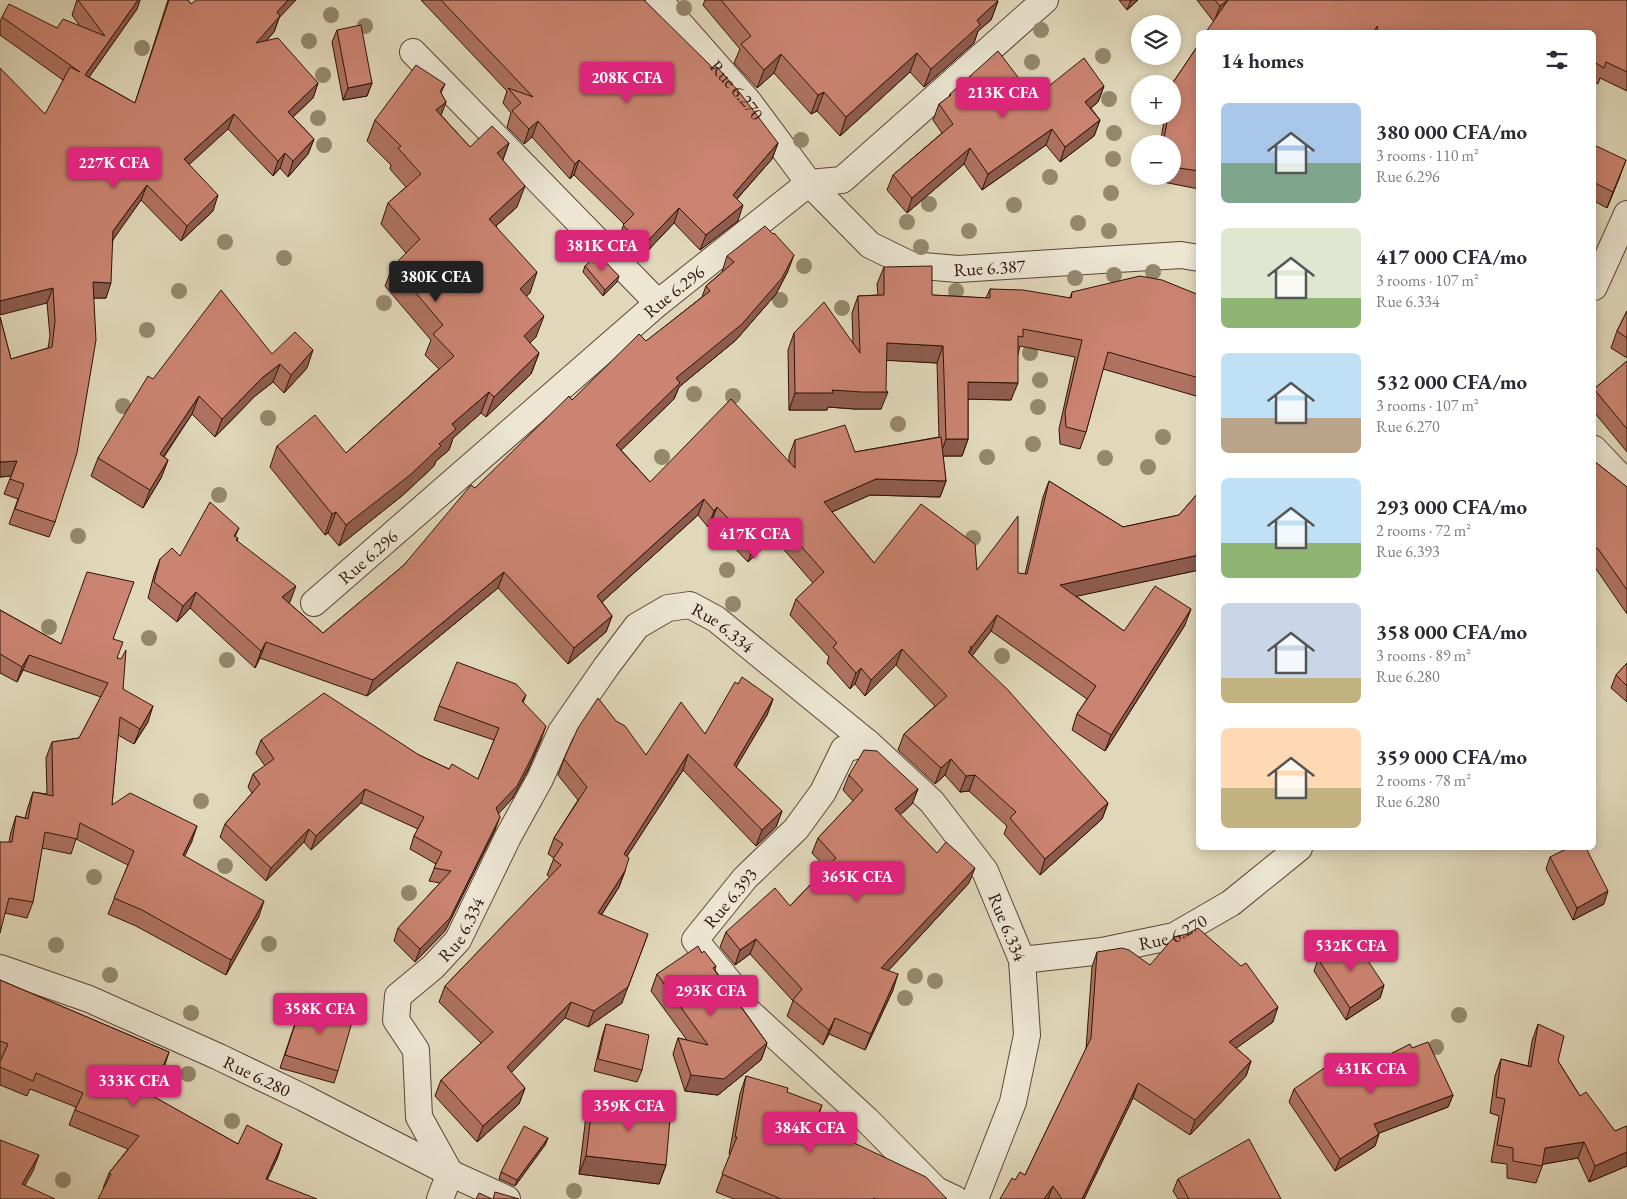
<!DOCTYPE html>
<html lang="en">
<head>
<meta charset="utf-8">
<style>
  :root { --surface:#fff; --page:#f2f2f3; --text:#2b2b33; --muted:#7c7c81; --accent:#db2777 }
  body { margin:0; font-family:"EB Garamond",serif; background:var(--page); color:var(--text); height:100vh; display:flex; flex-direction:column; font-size:19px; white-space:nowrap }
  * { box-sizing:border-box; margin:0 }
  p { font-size:16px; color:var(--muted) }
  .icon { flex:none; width:28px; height:28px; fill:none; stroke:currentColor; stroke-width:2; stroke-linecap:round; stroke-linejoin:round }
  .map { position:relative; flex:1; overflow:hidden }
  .side { position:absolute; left:1196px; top:30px; width:400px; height:820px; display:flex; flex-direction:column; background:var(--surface); border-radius:8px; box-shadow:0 2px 12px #0003 }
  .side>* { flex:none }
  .controls { position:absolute; left:1131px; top:15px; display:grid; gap:10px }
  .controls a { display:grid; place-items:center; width:50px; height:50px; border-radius:50%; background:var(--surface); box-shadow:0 2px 12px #0003; font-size:25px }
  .price { position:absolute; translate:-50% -42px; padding:0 11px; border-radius:5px; background:var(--accent); color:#fff; font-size:16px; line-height:32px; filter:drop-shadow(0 1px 2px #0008) }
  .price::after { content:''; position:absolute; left:50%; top:30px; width:15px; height:11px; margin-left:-8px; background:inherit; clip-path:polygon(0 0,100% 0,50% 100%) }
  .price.on { background:#222; color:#fff }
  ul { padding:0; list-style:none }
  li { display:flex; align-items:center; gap:15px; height:125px; padding:0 25px }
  li span { display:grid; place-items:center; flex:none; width:140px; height:100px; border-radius:8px; color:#555 }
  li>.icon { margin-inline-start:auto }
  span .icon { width:60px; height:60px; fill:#fffc; stroke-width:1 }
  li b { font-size:21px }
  h2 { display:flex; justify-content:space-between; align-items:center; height:60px; padding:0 25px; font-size:21px }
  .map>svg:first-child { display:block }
</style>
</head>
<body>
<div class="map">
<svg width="1627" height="1199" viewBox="0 0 1627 1199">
  <rect width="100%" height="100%" fill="#e1d8bb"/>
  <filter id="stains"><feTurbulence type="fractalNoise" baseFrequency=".004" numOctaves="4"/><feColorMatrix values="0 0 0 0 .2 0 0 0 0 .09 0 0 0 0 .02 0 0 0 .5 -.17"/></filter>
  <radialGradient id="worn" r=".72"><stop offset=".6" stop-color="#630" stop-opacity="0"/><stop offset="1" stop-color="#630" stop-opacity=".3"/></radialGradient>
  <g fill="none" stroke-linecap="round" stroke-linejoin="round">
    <g stroke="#5b4434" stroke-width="28">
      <g id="street">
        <path id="s1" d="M659,0L748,101L809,183L870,245L911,265L958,269L1181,255L1199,258"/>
        <path d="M413,52L658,303"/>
        <path d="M1594,287L1627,214"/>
        <path d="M1594,449L1627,484"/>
        <path id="s2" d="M314,603L658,303L809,183L842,180L1045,0"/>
        <path d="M868,743L844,749L823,792L796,829L745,878L695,940L730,983L748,1011L866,1119L936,1190L955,1199"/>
        <path id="s3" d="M1022,960L1102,951L1174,936L1231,903L1299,848"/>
        <path id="s4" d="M0,968L89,999L219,1057L304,1098L450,1173L507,1199"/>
        <path id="s5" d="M440,1199L450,1173L419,1117L416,1050L396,1020L398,996L433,967L458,940L508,837L540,779L561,732L606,667L637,626L668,608L690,605L716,619L868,743L932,802L985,871L1022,960L1027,1035L1013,1102L975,1199"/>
      </g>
    </g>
    <use href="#street" stroke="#ece6d3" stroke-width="26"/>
  </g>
  <g fill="#95886e">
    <circle cx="684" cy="8" r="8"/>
    <circle cx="331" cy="15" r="8"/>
    <circle cx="365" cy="26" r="8"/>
    <circle cx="1041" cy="30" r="8"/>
    <circle cx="309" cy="41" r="8"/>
    <circle cx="142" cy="48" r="8"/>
    <circle cx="1103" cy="56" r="8"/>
    <circle cx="1032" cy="62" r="8"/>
    <circle cx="323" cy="75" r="8"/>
    <circle cx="1109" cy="99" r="8"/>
    <circle cx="318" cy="118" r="8"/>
    <circle cx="1114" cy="133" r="8"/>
    <circle cx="801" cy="140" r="8"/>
    <circle cx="324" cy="145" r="8"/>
    <circle cx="1113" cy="159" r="8"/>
    <circle cx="1050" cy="177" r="8"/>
    <circle cx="1111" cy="193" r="8"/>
    <circle cx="929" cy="204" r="8"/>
    <circle cx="1014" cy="205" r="8"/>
    <circle cx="907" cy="222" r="8"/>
    <circle cx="1078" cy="223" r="8"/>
    <circle cx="969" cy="231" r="8"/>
    <circle cx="1109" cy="231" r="8"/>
    <circle cx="225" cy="242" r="8"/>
    <circle cx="921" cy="247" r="8"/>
    <circle cx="284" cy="258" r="8"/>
    <circle cx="804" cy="266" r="8"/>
    <circle cx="1153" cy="272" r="8"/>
    <circle cx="1114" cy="275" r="8"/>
    <circle cx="1075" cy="278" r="8"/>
    <circle cx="179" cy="291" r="8"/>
    <circle cx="956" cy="291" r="8"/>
    <circle cx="780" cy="300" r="8"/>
    <circle cx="384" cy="303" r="8"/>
    <circle cx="842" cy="308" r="8"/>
    <circle cx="147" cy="330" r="8"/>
    <circle cx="1030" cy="353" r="8"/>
    <circle cx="1040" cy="380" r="8"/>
    <circle cx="694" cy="394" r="8"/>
    <circle cx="733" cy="396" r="8"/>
    <circle cx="123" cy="406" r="8"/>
    <circle cx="1038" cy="407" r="8"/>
    <circle cx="268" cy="418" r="8"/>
    <circle cx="898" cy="424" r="8"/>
    <circle cx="1163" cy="437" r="8"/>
    <circle cx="1033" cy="444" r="8"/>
    <circle cx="662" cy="457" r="8"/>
    <circle cx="987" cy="457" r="8"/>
    <circle cx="1105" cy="458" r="8"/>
    <circle cx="1148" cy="467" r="8"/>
    <circle cx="219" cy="495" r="8"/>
    <circle cx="78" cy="536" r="8"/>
    <circle cx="973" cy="538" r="8"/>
    <circle cx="727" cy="570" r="8"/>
    <circle cx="733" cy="604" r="8"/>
    <circle cx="49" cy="627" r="8"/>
    <circle cx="149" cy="638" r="8"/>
    <circle cx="1002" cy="656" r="8"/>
    <circle cx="227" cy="660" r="8"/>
    <circle cx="201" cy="801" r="8"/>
    <circle cx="225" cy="866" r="8"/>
    <circle cx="94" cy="877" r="8"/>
    <circle cx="409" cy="893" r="8"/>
    <circle cx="269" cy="944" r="8"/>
    <circle cx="56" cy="945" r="8"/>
    <circle cx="110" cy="975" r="8"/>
    <circle cx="915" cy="976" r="8"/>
    <circle cx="935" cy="981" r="8"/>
    <circle cx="905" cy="998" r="8"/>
    <circle cx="191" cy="1013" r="8"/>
    <circle cx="1459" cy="1015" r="8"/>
    <circle cx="1436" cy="1047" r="8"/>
    <circle cx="188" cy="1074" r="8"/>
    <circle cx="232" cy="1121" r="8"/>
    <circle cx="63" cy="1180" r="8"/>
    <circle cx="574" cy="1191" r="8"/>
  </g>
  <path fill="#af7261" stroke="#2e1307" d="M77,0H140L137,9L89,77L135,103L168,0H188L191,4L279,18L274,32L266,41L318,83L313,98L293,117L314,139L308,154L288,177L280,168L273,176L228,129L189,164L213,211L181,241L141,200L113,239L106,298H93L55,522L49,537L9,524L18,499L4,494L11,476L0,477V317L11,359L48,348L50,336L47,303L63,80L0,35V22L2,17L57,28L80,26L72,15Z
    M421,0H644L778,143L772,159L737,199L738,221L700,250L674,223L638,261L618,240L624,224L574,175L570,179L532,137L524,144L507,127L511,113L503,103L507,91Z
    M705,0H997L998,1L991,20L978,31L974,43L924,87L910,72L840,136L817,111L811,114L774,73L757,88L734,63L740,49L703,5Z
    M1119,0H1138L1127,10Z
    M1197,0H1627V91L1600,78L1598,84L1594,81V32H1206L1214,22Z
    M337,30L372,83L367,96L343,100L332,42Z
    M1199,44V189L1153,180L1154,176H1172V144H1160L1165,116H1172V84Z
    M445,84L441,93L446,102L441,115L470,147L509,143L503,160L517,207L496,226L530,293L526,296L536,337L530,343L539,353L531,374L486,417L481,413L453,438L449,450L436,461L434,466L403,495L339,546L328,533L325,535L270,467L277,446L346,453L439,369L425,355L431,340L385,286L393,266L406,253L381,224L388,203L406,187L390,169L391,165L367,141L375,120Z
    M1104,86L1098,102L1091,108L1100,120L1094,136L1060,162L1046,145L982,190L964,164L907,213L887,190L893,175L942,133L933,120L939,104L949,97L950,94L1034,98Z
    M1594,145L1620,176L1607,208L1594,201Z
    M727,256L788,271L776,294L736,340L679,387L674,399L621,450L650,482L789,462V456L795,440L855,452L939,437L937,363L886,360L881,409H855L828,407L827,410H789L788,350L794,333L853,343L852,313L858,296L878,295L877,284L884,267L932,295L986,298L990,289L1070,298L1072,292L1199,295V388L1196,396L1103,369L1086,432L1080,449L1060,444L1059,429L1075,357L1020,346L1018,354L1011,400L968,399V439L962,456H943L946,481L940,497L870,495L832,512L874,563L1025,574L1043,497L1049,481L1123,527L1179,515L1199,492V570L1076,596L1124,631L1185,625L1105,751L1072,730L1077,714L1087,699L991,631L972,655L1108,803L1102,819L1040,875L1004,834L1007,826L969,791L960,792L945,775L935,784L898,750L904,734L935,706L896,665L865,696L855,684L850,689L827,663L829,657L790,615L796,599L813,583L779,544L775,549L769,542L748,562L711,523L708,527L698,515L602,602L612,616L606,632L568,664L498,588L367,696L260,658L255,668L190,608L177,622L148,598L154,575L160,559L180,556L239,528L235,537L238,538L237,541L290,602L289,603L323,633L404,565L475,488L572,400L702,297L706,286L722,272Z
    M585,266L617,282L603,296L583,272Z
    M1627,311V358L1611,348L1617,331Z
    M272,354L307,368L284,393L273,382L255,396L215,437L192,414L164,457L168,460L161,478L143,508L91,476L98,458L153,379Z
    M1627,361V452L1594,412V389Z
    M1594,461L1627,487V614L1594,566Z
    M0,610L61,644L114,639L123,689L148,722L134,744L118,735L112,805L192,841L184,856L259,916L226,975L136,926L108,914L128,865L76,839L71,854L42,848L33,902L27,918L5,913L9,842L11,832L16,816L25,818L28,807L33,792L47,794L46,758L52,742L79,738L101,697L23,670L17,682L0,673Z
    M1627,663V702L1611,688L1616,675Z
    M738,684L773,699L767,715L736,767L782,811L776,827L756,846L683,770L627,856L625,871L619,887L602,914L622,1003L588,1027L565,1018L511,1072L525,1088L519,1104L477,1142L435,1096L441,1080L481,1043L439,1002L445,986L550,877L547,875L554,858L548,854L554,838L578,800L558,775L564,759L616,721L646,755L705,734Z
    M526,695L523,703L541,740L527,772L512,799L498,813L495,830L445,931L415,962L394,941L398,928L440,883L429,881L436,864L410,849L414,836L418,829L361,803L311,850L304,842L266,881L220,837L225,824L252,793L248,787L253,774L265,766L256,753L261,740L419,755L449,769L478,779L494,740L434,720L439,706Z
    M849,775L918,789L912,804L900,815L937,853L969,883L888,971L893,990L865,1050L829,1034L823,1045L787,1016L793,1001L750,954L735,965L720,947L726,932L790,906L826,868L812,853L818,838L853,801L843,790Z
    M1550,857L1604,904L1573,920L1546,869Z
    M1097,952L1150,965L1273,1022L1236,1048L1251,1061L1246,1076L1190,1135L1133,1098L1084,1199H1000L1015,1180L1025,1175L1086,1049L1092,967Z
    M702,953L716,966L715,970L767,1043L761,1060L718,1095L685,1091L673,1054L678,1038L687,1040L651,991L657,974Z
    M1318,959L1384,985L1380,998L1346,1020L1314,971Z
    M0,980L169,1052L152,1096L238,1144H282L277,1159L103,1188L109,1173L128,1149L69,1125L76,1107L30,1089L27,1096L0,1085V1062L2,1059L0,1058Z
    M301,1006L338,1071L334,1083L280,1068Z
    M606,1024L642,1070L637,1082L594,1071L602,1037Z
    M1538,1024L1558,1061L1580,1096L1615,1131L1627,1126V1166L1589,1182L1578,1158L1543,1164L1536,1183L1507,1178V1164L1491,1162L1499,1116L1490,1113L1495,1076L1501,1059L1528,1066L1532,1041Z
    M1412,1048L1453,1095L1448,1107L1379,1133L1375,1146L1335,1171L1289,1102L1294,1089L1351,1074Z
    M746,1076L787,1092L815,1125L947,1199H734L716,1192L730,1155L729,1154L740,1094Z
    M593,1098L666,1165L659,1184L579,1174L586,1116Z
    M548,1138L545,1145L515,1186L499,1179L501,1172Z
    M1178,1179L1281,1199H1178L1173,1191Z"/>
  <path fill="#8e5c4f" stroke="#2e1307" d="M138,0H140L137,9L80,90L85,75Z
    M288,0H296L279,18L274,32L250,58L256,43L277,12Z
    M1131,0H1138L1127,10Z
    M1228,0L1214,22L1220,6Z
    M998,1L991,20L978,31L974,43L924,87L931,69L977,20Z
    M917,53L910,72L840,136L846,117Z
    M781,54L774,73L757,88L764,70Z
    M318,83L313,98L282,127L288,112Z
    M372,83L367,96L343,100L348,88Z
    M1104,86L1098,102L1080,117L1085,102Z
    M824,92L817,111L811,114L818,95Z
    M446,102L438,123L436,110Z
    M234,114L228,129L179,174L184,159Z
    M1100,120L1094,136L1060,162L1065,147Z
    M538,121L532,137L524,144L529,129Z
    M1052,129L1046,145L982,190L988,174Z
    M314,139L308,154L288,177L293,161Z
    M509,143L501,164L497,153Z
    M778,143L772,159L727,210L733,195Z
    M970,148L964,164L907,213L912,198Z
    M285,153L280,168L273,176L278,161Z
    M579,160L574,175L570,179L575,164Z
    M1626,160L1620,176L1607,208L1613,192Z
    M147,185L141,200L108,247L113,231Z
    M525,186L517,207L481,239L489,219Z
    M218,195L213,211L181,241L187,226Z
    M743,205L738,221L700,250L706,235Z
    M679,208L674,223L638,261L643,246Z
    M794,255L788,271L776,294L736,340L679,387L674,399L610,461L616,445L676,378Z
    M537,272L530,293L513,310L520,289Z
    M619,276L617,282L603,296L605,290Z
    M93,282L111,283L106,298H87Z
    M53,288L47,303L0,315V301Z
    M544,316L536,337L516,357L524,336Z
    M887,343L943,346L937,363L880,360Z
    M313,350L307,368L284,393L291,375Z
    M539,353L531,374L486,417L494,397Z
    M280,364L273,382L255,396L215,437L222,419L262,378Z
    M968,382L1018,383L1011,400L962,399Z
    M832,390L888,392L881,409H855L828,407L827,410H789L795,393Z
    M489,392L481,413L453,438L449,450L436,461L434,466L403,495L339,546L346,525L439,444L452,424Z
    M199,396L192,414L153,472L160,454Z
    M946,439H968L962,456H940Z
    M168,460L161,478L143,508L150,490Z
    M17,461L11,476L0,477V462Z
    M876,479L946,481L940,497L870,495L818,518L824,502Z
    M704,499L698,515L591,612L597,596Z
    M717,507L711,523L708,527L714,511Z
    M336,512L328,533L325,535L332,514Z
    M775,526L769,542L748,562L754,545Z
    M785,528L779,544L775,549L780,533Z
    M1199,555V570L1055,601L1060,585Z
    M504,572L498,588L367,696L373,680Z
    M296,586L290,602L276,613L282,597Z
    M196,592L190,608L177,622L183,606Z
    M1191,609L1185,625L1105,751L1111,735Z
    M997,615L991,631L966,664L972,647Z
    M612,616L606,632L568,664L574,648Z
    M266,642L260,658L255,668L261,651Z
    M902,649L896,665L865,696L871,680Z
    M29,655L23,670L17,682L22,667Z
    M861,668L855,684L850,689L856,673Z
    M773,699L767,715L728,781L734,765Z
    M153,706L148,722L134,744L140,729Z
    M546,726L541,740L527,772L512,799L492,821L496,808Z
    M688,754L683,770L618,870L624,854Z
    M951,759L945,775L935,784L941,768Z
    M975,775L969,791L960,792L966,776Z
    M365,789L361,803L311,850L316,836Z
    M918,789L912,804L889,825L895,809Z
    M1108,803L1102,819L1040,875L1045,859Z
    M782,811L776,827L756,846L762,830Z
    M500,817L495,830L445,931L415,962L420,949Z
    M197,826L192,841L178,870L183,855Z
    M309,829L304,842L266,881L271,868Z
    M975,868L969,883L876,984L881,968Z
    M625,871L619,887L592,929L598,913Z
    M1608,891L1604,904L1573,920L1577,908Z
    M264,901L259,916L226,975L231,960Z
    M648,934L622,1003L588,1027L594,1011Z
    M756,939L750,954L735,965L740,950Z
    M898,974L893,990L865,1050L871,1034Z
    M1384,985L1380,998L1346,1020L1350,1008Z
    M571,1002L565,1018L501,1083L507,1067Z
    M1278,1007L1273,1022L1224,1057L1229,1042Z
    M835,1018L829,1034L823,1045L829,1030Z
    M767,1043L761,1060L718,1095L685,1091L691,1075Z
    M169,1052L164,1068L146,1111L151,1095Z
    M1251,1061L1246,1076L1190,1135L1195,1120Z
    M1138,1083L1133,1098L1084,1199H1082Z
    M525,1088L519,1104L477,1142L483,1126Z
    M1453,1095L1448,1107L1369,1137L1374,1124Z
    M822,1105L816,1123L807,1142L814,1124Z
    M1379,1134L1375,1146L1335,1171L1340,1159Z
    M548,1138L545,1145L515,1186L517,1180Z
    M1584,1142L1578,1158L1539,1165L1545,1148Z
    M282,1144L277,1159L260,1195L266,1179Z
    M1627,1152V1166L1589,1182L1595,1166Z
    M39,1155L33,1171L17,1199L22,1184Z
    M586,1156L666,1165L659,1184L579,1174Z
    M1053,1186L1048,1199H1044Z"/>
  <path fill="#cb8471" stroke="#2e1307" d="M78,0H138L85,75L135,103L169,0H188L191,4L196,0H288L277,12L280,16L256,43L278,38L318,83L288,112L314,139L293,161L285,153L278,161L234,114L184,159L218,195L187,226L147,185L113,231L111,283L93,282L96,340L77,453L55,522L15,509L24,484L10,479L17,461L0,462V317L11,359L52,347L55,321L53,288L0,301V68L45,114L70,67L80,72L2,17L9,4L57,28L63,19L105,36Z
    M441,0H644L714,69L717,67L740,93L778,143L733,195L743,205L706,235L679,208L643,246L623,225L634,214L579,160L575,164L538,121L529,129L512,111L521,103L508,88L533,97Z
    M721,0H997L998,1L977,20L980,25L931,69L917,53L846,117L824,92L818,95L781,54L764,70L741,44L751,36Z
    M1215,0H1228L1220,6Z
    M1228,0H1627V72L1606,62L1604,68L1594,62V32H1378L1377,26L1374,32H1206Z
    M361,25L372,83L348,88L337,30Z
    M1199,44V171L1172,167V144H1163L1168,116H1172V93L1174,87L1172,86V84Z
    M998,51L1034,98L1084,58L1104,86L1085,102L1100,120L1065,147L1052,129L988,174L970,148L912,198L893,175L953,124L939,104L951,95L950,94Z
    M416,65L445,84L440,91L446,102L436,110L470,147L492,126L509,143L497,153L525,186L489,219L537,272L520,289L544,316L524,336L539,353L494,397L489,392L452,424L456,429L439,444L441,446L410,475L346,525L336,512L332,514L277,446L315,415L346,453L454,356L433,334L443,325L393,266L420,239L388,203L421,174L398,148L401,146L375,120Z
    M1594,145L1626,160L1613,192L1595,183L1594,187Z
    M765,226L773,234L774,233L794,255L782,278L742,324L676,378L680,383L616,445L650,482L731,399L795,468V440L845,425L855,452L941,437L946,481L876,479L824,502L874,563L921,504L975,544L977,570L1018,516V573L1027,574L1049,481L1123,527L1179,515L1199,492V555L1060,585L1124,631L1155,586L1191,609L1111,735L1077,714L1096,686L997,615L972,647L970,646L971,648L968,652L1008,690L1108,803L1045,859L1010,818L1016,812L975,775L966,776L951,759L941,768L904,734L947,696L902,649L871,680L861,668L856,673L833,647L837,643L796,599L824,572L785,528L780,533L775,526L754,545L717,507L714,511L704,499L597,596L612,616L574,648L504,572L373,680L266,642L261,651L196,592L183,606L154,582L160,559L172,548L180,556L210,502L239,528L234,536L238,538L236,540L296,586L282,597L323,633L404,565L471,485L475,488L569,396L572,400L639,334L646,341L710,291L706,286L734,262L727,256Z
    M598,254L619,276L605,290L585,266Z
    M932,266V295L990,298V289L1023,290L1071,298L1072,292L1140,276L1162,280L1199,295V378L1108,352L1086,432L1066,427L1065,412L1082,340L1023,329V337L1018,336V383L968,382V439H946L943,346L887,343L886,390L888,392H862L832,390L833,393H795L794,333L824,302L860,353L858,296L884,295V267Z
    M221,290L272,354L295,332L313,350L291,375L280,364L262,378L222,419L199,396L160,454L168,460L150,490L98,458L148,376L153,379Z
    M1627,311V338L1617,331Z
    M1627,361V429L1594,389Z
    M1594,461L1627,487V590L1599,550L1594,546Z
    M87,572L134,582L113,639L123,642L117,658L121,659L126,650L123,689L153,706L140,729L120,717L112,805L130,793L197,826L183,855L264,901L231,960L142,910L114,898L134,851L80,823L77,839L45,832L33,902L9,898L0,933V842H12L16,816L28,819L33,792L53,796L52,742L79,738L108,683L29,655L22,667L0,654V610L61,644Z
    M457,662L516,684L526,695L522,701L546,726L531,759L517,786L496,808L500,817L450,918L420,949L398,928L451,871L434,868L442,852L414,836L424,817L365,789L316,836L309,829L271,868L225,824L260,784L253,774L274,759L261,740L324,693L419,755L449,769L452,764L478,779L499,728L439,706Z
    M1627,663V686L1616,675Z
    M742,677L773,699L734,765L782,811L762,830L688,754L624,854L629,858L625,871L598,913L648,934L628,987L594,1011L571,1002L507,1067L525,1088L483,1126L441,1080L493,1032L445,986L561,865L553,859L563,844L554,838L587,787L564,759L578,728L598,698L616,721L625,726L646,755L681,702L705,734L735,682L738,684Z
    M864,750L877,751L918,789L895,809L937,853L946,842L975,868L881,968L898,974L871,1034L835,1018L829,1030L793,1000L802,989L756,939L740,950L726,932L775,888L790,906L836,858L818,838L863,790L849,775Z
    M1568,848H1586L1608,891L1577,908L1550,857Z
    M1198,928L1241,966L1246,963L1278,1007L1229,1042L1251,1061L1195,1120L1138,1083L1082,1199H1062L1053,1186L1044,1199H1000L1012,1178L1015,1180L1020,1172L1025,1175L1091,1038L1097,952L1122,948L1129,950L1150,965L1174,937L1187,934Z
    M1352,937L1384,985L1350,1008L1318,959Z
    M698,946L702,953L704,951L716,966L713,968L767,1043L724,1079L691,1075L678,1038L708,1045L657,974Z
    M0,980L169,1052L151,1095L238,1144L247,1125L282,1144L266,1179L317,1199H98L111,1174L109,1173L139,1136L75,1110L83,1093L36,1073L33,1081L0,1067V1062L8,1044L0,1041Z
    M309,1000L354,1015L338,1071L285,1055L301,1006L306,1007Z
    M606,1024L649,1035L642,1070L598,1059Z
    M1538,1024L1564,1036L1558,1061L1580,1096L1586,1092L1615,1131L1627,1126V1152L1595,1166L1584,1142L1545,1148L1542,1166L1513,1161V1148L1497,1145L1505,1099L1496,1097L1501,1059L1531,1067Z
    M1428,1042L1453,1095L1374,1124L1379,1134L1340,1159L1294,1089L1340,1057L1351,1074L1410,1044L1412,1048Z
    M746,1076L788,1088L787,1092L822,1105L814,1124L926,1177L947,1199H876L874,1198L873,1199H781L722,1174L737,1137H735Z
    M593,1098L671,1107L666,1165L586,1156Z
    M524,1126L548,1138L517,1180L501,1172Z
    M1249,1139L1281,1199H1189L1178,1179Z
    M0,1140L39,1155L22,1184L55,1199H0Z
    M495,1192L519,1199H493Z
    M479,1193L492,1199H476Z"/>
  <g text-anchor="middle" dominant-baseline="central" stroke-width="4" stroke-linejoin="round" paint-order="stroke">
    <g font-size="18" fill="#2e1307" stroke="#ece6d3">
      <text stroke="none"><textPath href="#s1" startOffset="119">Rue 6.270</textPath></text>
      <text stroke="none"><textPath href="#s1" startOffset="448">Rue 6.387</textPath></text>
      <text stroke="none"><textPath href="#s2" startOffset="476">Rue 6.296</textPath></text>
      <text stroke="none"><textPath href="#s2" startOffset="71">Rue 6.296</textPath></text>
      <text stroke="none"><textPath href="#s5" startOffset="762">Rue 6.334</textPath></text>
      <text transform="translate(730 898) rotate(-50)">Rue 6.393</text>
      <text stroke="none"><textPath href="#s5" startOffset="312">Rue 6.334</textPath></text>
      <text stroke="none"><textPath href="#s5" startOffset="1182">Rue 6.334</textPath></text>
      <text stroke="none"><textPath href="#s3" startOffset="154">Rue 6.270</textPath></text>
      <text stroke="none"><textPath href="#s4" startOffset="279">Rue 6.280</textPath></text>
    </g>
  </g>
  <rect width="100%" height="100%" filter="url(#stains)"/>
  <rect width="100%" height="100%" fill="url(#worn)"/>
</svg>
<div class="controls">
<a><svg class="icon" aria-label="layers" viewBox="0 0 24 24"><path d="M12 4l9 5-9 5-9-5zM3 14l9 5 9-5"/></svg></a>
<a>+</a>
<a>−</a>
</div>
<b class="price" style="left:627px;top:104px">208K CFA</b>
<b class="price" style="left:1003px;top:119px">213K CFA</b>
<b class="price" style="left:114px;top:189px">227K CFA</b>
<b class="price" style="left:602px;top:272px">381K CFA</b>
<b class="price on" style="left:436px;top:303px">380K CFA</b>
<b class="price" style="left:755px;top:560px">417K CFA</b>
<b class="price" style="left:857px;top:903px">365K CFA</b>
<b class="price" style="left:1351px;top:972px">532K CFA</b>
<b class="price" style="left:711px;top:1017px">293K CFA</b>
<b class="price" style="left:320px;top:1035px">358K CFA</b>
<b class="price" style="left:1371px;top:1095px">431K CFA</b>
<b class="price" style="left:134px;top:1107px">333K CFA</b>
<b class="price" style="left:629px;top:1132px">359K CFA</b>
<b class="price" style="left:810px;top:1154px">384K CFA</b>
<section class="side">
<h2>14 homes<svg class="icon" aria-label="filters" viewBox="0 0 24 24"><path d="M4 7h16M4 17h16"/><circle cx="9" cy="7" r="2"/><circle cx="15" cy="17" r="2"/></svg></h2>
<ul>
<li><span style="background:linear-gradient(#a9c7e8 60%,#7fa58c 0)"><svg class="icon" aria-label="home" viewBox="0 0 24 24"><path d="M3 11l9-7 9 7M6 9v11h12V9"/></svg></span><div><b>380 000 CFA/mo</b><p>3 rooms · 110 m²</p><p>Rue 6.296</p></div></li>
<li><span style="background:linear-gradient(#dfe7d0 70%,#8fb573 0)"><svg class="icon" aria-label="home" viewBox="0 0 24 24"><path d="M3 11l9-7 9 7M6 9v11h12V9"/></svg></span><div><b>417 000 CFA/mo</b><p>3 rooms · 107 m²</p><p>Rue 6.334</p></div></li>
<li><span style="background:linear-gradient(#bfe0f5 65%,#b9a48a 0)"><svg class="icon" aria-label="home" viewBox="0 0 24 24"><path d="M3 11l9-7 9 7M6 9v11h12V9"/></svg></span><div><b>532 000 CFA/mo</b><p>3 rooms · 107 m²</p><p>Rue 6.270</p></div></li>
<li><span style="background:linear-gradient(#bfe0f5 65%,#8fb573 0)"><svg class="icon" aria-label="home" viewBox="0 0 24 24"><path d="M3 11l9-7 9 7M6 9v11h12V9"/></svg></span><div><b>293 000 CFA/mo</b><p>2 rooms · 72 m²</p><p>Rue 6.393</p></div></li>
<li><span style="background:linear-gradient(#c9d6e8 75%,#c2b280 0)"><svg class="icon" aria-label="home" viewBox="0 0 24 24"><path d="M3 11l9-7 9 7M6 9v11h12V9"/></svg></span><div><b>358 000 CFA/mo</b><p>3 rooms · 89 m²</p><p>Rue 6.280</p></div></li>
<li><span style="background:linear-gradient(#ffd9b3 60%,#c2b280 0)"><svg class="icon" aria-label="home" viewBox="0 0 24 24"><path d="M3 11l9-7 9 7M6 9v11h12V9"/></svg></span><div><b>359 000 CFA/mo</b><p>2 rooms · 78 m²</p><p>Rue 6.280</p></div></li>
</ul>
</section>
</div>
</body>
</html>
